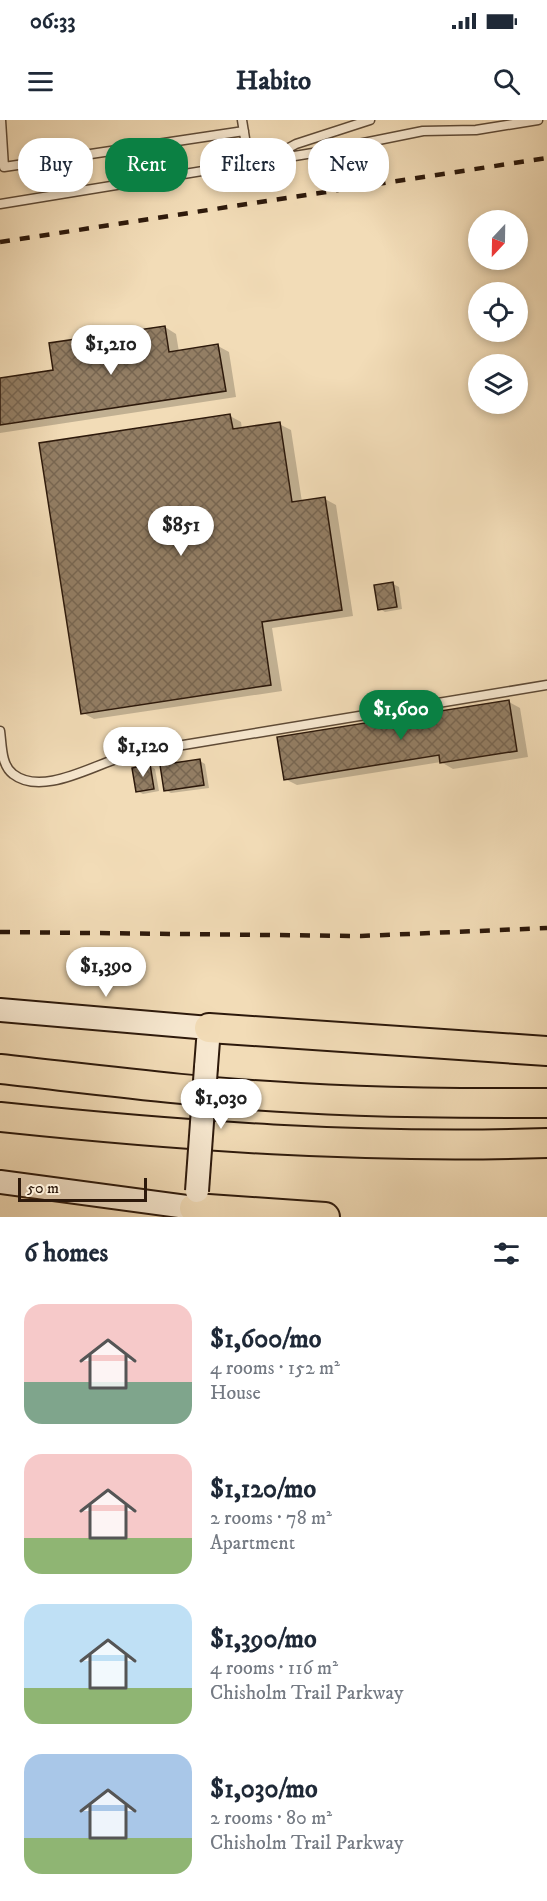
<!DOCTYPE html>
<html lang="en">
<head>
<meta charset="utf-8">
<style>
  :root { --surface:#fff; --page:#f6f6f7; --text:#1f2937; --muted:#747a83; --accent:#0b8043 }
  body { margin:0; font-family:"IM FELL DW Pica",serif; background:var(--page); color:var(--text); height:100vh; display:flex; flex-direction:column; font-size:22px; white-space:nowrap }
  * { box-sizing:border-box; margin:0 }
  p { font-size:20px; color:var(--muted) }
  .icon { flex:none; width:33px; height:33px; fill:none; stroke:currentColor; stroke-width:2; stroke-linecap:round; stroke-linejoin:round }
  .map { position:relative; height:1097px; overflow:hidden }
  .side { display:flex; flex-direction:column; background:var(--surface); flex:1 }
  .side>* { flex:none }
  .top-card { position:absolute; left:18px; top:18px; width:512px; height:54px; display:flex; gap:12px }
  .needle { width:39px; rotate:202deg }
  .buttons { position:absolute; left:468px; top:90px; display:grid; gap:12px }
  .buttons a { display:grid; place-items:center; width:60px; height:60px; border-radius:50%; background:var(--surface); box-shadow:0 3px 9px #0003; font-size:30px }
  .scale { position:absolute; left:18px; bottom:15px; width:129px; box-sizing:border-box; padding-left:6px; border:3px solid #2d190b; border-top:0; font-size:16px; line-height:21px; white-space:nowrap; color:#2d190b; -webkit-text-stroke:4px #f7e8d0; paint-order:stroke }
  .price { position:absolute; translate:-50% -51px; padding:0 14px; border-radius:21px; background:#fff; color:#222; font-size:20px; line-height:39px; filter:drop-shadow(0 2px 3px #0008) }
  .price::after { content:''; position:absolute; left:50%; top:36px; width:18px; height:14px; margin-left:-9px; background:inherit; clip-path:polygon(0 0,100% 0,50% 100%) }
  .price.current { background:var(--accent); color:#fff }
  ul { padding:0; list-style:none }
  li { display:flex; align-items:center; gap:18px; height:150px; padding:0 24px }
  li span { display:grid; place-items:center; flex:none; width:168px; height:120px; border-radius:18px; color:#555 }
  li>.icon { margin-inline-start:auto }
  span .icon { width:72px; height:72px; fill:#fffc; stroke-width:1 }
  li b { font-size:26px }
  h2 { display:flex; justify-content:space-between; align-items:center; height:72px; padding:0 24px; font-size:26px }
  .tag { padding:0 21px; border-radius:24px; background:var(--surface); box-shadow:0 3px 9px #0003; font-size:21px; line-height:54px }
  .tag.current { background:var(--accent); color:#fff }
  .status { display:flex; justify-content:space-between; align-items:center; height:42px; padding:0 30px; background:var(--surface); direction:ltr }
  .status svg { height:16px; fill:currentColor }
  header { display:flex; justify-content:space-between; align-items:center; height:78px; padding:0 24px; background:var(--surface); font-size:27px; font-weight:700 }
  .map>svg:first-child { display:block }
</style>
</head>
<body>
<div class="status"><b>06:33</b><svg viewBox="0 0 49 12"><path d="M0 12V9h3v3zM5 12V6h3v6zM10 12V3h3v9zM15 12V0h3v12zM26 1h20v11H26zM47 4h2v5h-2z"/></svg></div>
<header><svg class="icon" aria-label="menu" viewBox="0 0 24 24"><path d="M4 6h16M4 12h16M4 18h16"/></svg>Habito<svg class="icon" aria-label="search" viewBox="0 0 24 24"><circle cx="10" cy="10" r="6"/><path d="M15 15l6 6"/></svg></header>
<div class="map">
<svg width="547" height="1097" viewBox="0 0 547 1097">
  <defs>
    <pattern id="building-cross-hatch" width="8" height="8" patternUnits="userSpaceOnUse" patternTransform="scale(1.5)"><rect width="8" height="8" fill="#937e64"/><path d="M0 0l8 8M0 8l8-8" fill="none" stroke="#786651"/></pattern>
  </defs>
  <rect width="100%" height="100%" fill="#f2dcb7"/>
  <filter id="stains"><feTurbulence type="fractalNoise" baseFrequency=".00333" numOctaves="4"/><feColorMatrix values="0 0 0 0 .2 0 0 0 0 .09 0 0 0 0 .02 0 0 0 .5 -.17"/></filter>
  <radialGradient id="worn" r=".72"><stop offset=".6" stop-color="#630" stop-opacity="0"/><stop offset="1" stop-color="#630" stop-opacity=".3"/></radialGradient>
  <path fill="#0003" d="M165,207L176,214L179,232L218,226L229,232L236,277L0,313V259L55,251Z
    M230,296L241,302L242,309L279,304L291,310L302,382L325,379L336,385L353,496L272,508L282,571L94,599L83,593Z
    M393,464L399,467L402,489L385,492L380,489Z
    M509,582L520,588L528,637L453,649L441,642L297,665L285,659Z
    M200,641L205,644L209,668L171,673L165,670Z
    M150,646L155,649L159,671L143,674L137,671Z"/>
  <path fill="url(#building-cross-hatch)" stroke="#2d190b" stroke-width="1.5" d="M165,206L169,232L218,224L226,271L0,305V258L53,250L49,223Z
    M230,294L233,309L280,302L292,382L325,377L342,490L262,502L271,565L81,594L39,323Z
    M393,462L397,487L378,490L374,465Z
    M509,580L517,631L440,643L439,635L284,660L277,617Z
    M200,639L204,665L164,671L160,645Z
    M150,644L154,669L136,672L132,648Z"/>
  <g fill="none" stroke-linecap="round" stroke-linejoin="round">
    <g stroke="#5e4a36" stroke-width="11">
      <path id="service" d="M1,0L4,47L244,11
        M242,0L249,43
        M270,38L296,24L370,0
        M0,84L319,32L423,11L476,10L538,0
        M0,611C2,625 1,645 13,654C41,676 90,647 119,638C132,634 146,632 159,629L547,565"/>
    </g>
    <g stroke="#2d190b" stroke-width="26">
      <path id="secondary" d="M0,890L209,908L206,947
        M0,1062L194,1088"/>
    </g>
    <g stroke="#2d190b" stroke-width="32">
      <path id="motorway" d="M209,908L547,931
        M0,949C100,960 200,973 300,978C382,983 465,983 547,983
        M0,997C182,1016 363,1029 547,1023
        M194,1088L325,1097"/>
    </g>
    <use href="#service" stroke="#f7e8d0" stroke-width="8"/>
    <use href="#secondary" stroke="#f7e8d0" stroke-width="22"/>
    <use href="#motorway" stroke="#f2dcb7" stroke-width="28"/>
    <path stroke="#2d190b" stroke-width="4.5" stroke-dasharray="10 10" stroke-linecap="butt" d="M0,122L547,38
      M0,812L361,816L547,808"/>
    <g stroke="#2d190b" stroke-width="26" stroke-linecap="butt">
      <path id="secondary-bridge" d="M197,1071L206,947"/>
    </g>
    <use href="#secondary-bridge" stroke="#f7e8d0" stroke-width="22"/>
  </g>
  <rect width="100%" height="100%" filter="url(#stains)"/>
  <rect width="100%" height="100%" fill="url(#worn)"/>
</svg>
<div class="buttons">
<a><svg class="needle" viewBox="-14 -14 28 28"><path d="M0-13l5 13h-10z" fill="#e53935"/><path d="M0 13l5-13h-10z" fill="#747a83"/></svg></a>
<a><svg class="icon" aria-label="locate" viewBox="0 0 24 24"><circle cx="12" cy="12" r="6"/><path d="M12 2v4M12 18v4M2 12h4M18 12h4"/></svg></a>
<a><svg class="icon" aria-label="layers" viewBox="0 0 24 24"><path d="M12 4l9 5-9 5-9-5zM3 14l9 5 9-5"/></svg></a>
</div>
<div class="scale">50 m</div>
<b class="price" style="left:111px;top:256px">$1,210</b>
<b class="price" style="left:181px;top:437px">$851</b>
<b class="price current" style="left:401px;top:621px">$1,600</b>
<b class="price" style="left:143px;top:658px">$1,120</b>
<b class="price" style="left:106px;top:878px">$1,390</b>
<b class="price" style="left:221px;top:1010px">$1,030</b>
<div class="top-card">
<a class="tag">Buy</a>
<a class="tag current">Rent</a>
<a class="tag">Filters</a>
<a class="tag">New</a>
</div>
</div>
<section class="side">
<h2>6 homes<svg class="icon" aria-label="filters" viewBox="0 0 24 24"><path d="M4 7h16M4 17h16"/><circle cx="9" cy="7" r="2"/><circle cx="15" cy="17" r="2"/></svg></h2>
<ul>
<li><span style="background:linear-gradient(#f6c9c9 65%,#7fa58c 0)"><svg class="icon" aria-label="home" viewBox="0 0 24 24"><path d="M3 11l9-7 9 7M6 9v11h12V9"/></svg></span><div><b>$1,600/mo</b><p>4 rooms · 152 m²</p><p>House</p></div></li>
<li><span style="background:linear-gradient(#f6c9c9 70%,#8fb573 0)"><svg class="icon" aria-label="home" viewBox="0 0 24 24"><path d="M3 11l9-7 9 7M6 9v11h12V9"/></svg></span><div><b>$1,120/mo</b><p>2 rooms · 78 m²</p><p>Apartment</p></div></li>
<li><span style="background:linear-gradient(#bfe0f5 70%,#8fb573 0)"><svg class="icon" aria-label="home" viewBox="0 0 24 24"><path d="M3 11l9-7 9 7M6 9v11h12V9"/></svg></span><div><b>$1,390/mo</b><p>4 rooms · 116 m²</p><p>Chisholm Trail Parkway</p></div></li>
<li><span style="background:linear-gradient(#a9c7e8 70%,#8fb573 0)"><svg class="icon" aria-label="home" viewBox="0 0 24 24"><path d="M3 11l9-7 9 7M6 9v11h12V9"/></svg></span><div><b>$1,030/mo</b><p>2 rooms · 80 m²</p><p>Chisholm Trail Parkway</p></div></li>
</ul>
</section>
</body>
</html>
